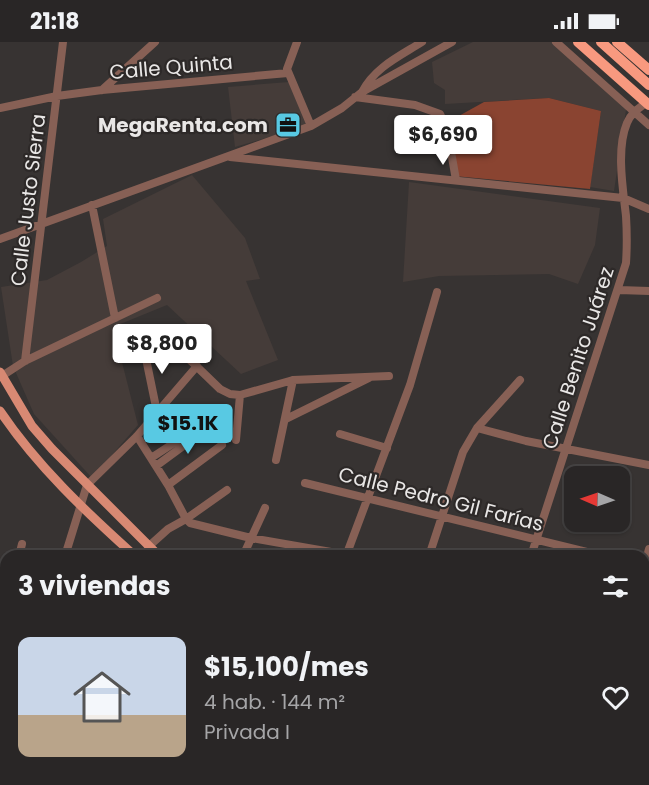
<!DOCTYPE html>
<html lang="es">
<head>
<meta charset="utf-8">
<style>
  :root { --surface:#292626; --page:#312e2e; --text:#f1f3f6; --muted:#a5a5a7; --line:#454343; --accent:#58c9e3 }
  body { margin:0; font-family:Poppins,sans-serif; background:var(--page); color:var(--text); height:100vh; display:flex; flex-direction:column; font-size:22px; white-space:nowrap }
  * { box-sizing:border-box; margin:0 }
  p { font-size:20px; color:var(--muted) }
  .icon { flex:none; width:33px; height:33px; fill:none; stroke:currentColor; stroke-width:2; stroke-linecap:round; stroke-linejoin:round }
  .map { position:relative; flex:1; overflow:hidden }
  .drawer { position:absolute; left:0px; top:508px; width:650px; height:236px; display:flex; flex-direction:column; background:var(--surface); border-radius:18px 18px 0 0; box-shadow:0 2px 4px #0004,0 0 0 2px var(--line) }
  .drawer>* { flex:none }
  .needle { width:39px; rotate:272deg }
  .fabs { position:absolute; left:564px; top:424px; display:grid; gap:12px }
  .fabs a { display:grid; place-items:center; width:66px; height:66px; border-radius:12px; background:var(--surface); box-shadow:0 2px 4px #0004,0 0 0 2px var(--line); font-size:30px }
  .price { position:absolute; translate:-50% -51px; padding:0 14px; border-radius:6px; background:#fff; color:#222; font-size:20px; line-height:39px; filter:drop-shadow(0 2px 3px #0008) }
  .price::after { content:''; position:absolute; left:50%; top:36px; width:18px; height:14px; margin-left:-9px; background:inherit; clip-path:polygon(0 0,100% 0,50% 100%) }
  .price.current { background:var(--accent); color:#111 }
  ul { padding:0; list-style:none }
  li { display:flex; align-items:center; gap:18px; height:150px; padding:0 18px }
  li span { display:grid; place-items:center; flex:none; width:168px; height:120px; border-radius:12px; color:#555 }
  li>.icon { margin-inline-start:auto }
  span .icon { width:72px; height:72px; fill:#fffc; stroke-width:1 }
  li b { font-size:26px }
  h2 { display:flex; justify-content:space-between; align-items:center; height:72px; padding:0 18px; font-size:26px }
  .status { display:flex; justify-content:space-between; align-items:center; height:42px; padding:0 30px; background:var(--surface); direction:ltr }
  .status svg { height:16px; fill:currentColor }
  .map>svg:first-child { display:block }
</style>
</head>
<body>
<div class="status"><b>21:18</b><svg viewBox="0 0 49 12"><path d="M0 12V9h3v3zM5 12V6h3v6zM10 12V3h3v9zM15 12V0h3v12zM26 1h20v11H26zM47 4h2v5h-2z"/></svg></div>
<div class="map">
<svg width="649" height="743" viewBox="0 0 649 743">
  <rect width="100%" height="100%" fill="#373332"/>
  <path fill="#453c39" d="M473,0H555L627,61L614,149L590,145L601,69L549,56L445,62V48L434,41L432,20Z
    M289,40L308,84L235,105L228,45Z
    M192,133L245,196L260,237L246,239L278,318L241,332L167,263L113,285L138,383L92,436L34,372L13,324L1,245L47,238L81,220L107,204L103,177Z
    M409,140L600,166L595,203L578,242L549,232L439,234L403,240Z"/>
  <path fill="#8a4431" d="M549,56L601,69L590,147L454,134L448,80L484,60Z"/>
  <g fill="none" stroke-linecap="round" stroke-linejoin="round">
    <path stroke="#876055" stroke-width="8" d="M297,0L287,27L311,84
      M556,0L649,83
      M102,48L155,0
      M362,50C375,25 400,14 422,0
      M355,55L415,63L440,72L447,87L456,138
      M0,66L57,54L102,48L288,31
      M230,115L623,156L649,167
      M92,163L115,276
      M0,197L311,84L342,66L362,50L452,0
      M619,248L649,249
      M25,319L63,0
      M2,334L25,319L157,256
      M157,370L144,307C144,298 149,293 158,290L162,291L220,347L230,352L240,353L293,338L389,334
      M286,377L369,336
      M477,386L526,399L649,423
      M340,392L387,406
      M137,394L168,443L186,477L190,481L251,496L354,514
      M236,398L240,353
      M151,416L180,397
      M276,418L293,338
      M156,424L209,385
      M305,441L603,514
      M168,443L222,403
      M148,505L168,487L186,477L227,448
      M19,514L22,502
      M65,514L87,443L137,394L197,324
      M243,514L265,466
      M346,514L410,343L437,250
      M429,514L463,410L477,386L520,338
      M531,514L626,221C627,206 627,190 626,174C623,147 616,107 627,81C631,71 638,67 646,61
      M644,525L649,507
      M644,561L649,562
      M0,575L6,556
      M644,615L649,616
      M0,628L6,630
      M0,729L6,710
      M62,738L79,743
      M362,738L378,743
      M145,743L147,738
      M203,743L206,738
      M263,743L265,738
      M454,743L455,738
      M583,743L584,738"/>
    <path stroke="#d88973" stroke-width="9" d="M0,330L32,384L52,407L159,514
      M0,369C37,424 86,470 135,514
      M644,690L649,691
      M644,709L649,710"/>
    <path stroke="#f8997f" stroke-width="10" d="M578,0L649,63
      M601,0L649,43
      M617,0L649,28"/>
  </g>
  <defs>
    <g id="office-square" transform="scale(1.35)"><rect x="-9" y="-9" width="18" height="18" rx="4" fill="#58c9e3" stroke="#2d2928"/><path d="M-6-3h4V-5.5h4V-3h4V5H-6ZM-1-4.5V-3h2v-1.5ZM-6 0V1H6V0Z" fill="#111"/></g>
  </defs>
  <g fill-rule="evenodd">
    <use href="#office-square" x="288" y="83"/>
  </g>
  <g text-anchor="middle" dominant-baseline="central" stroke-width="4.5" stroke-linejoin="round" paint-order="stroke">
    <g font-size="20" fill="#e9e7e6" stroke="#2d2928">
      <text transform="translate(171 25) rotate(-5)">Calle Quinta</text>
      <text transform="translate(28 158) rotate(-83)">Calle Justo Sierra</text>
      <text transform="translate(578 316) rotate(-72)">Calle Benito Juárez</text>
      <text transform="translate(441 457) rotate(14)">Calle Pedro Gil Farías</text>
    </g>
    <g font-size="20" font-weight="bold" fill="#e9e7e6" stroke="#2d2928" text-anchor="end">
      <text x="268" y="83">MegaRenta.com</text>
    </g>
  </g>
</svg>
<div class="fabs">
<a><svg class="needle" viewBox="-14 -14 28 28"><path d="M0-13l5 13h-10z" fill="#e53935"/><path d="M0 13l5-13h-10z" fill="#a5a5a7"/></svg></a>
</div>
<b class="price" style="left:443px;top:124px">$6,690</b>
<b class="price" style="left:162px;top:333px">$8,800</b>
<b class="price current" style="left:188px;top:413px">$15.1K</b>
<section class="drawer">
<h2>3 viviendas<svg class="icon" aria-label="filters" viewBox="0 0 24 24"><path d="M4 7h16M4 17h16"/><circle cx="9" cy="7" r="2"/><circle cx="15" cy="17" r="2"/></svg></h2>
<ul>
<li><span style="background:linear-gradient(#c9d6e8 65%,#b9a48a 0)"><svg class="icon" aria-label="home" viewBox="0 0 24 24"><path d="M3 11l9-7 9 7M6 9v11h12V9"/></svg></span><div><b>$15,100/mes</b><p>4 hab. · 144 m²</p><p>Privada I</p></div><svg class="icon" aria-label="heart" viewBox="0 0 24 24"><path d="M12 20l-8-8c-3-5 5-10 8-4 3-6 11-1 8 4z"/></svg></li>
</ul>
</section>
</div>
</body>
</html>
